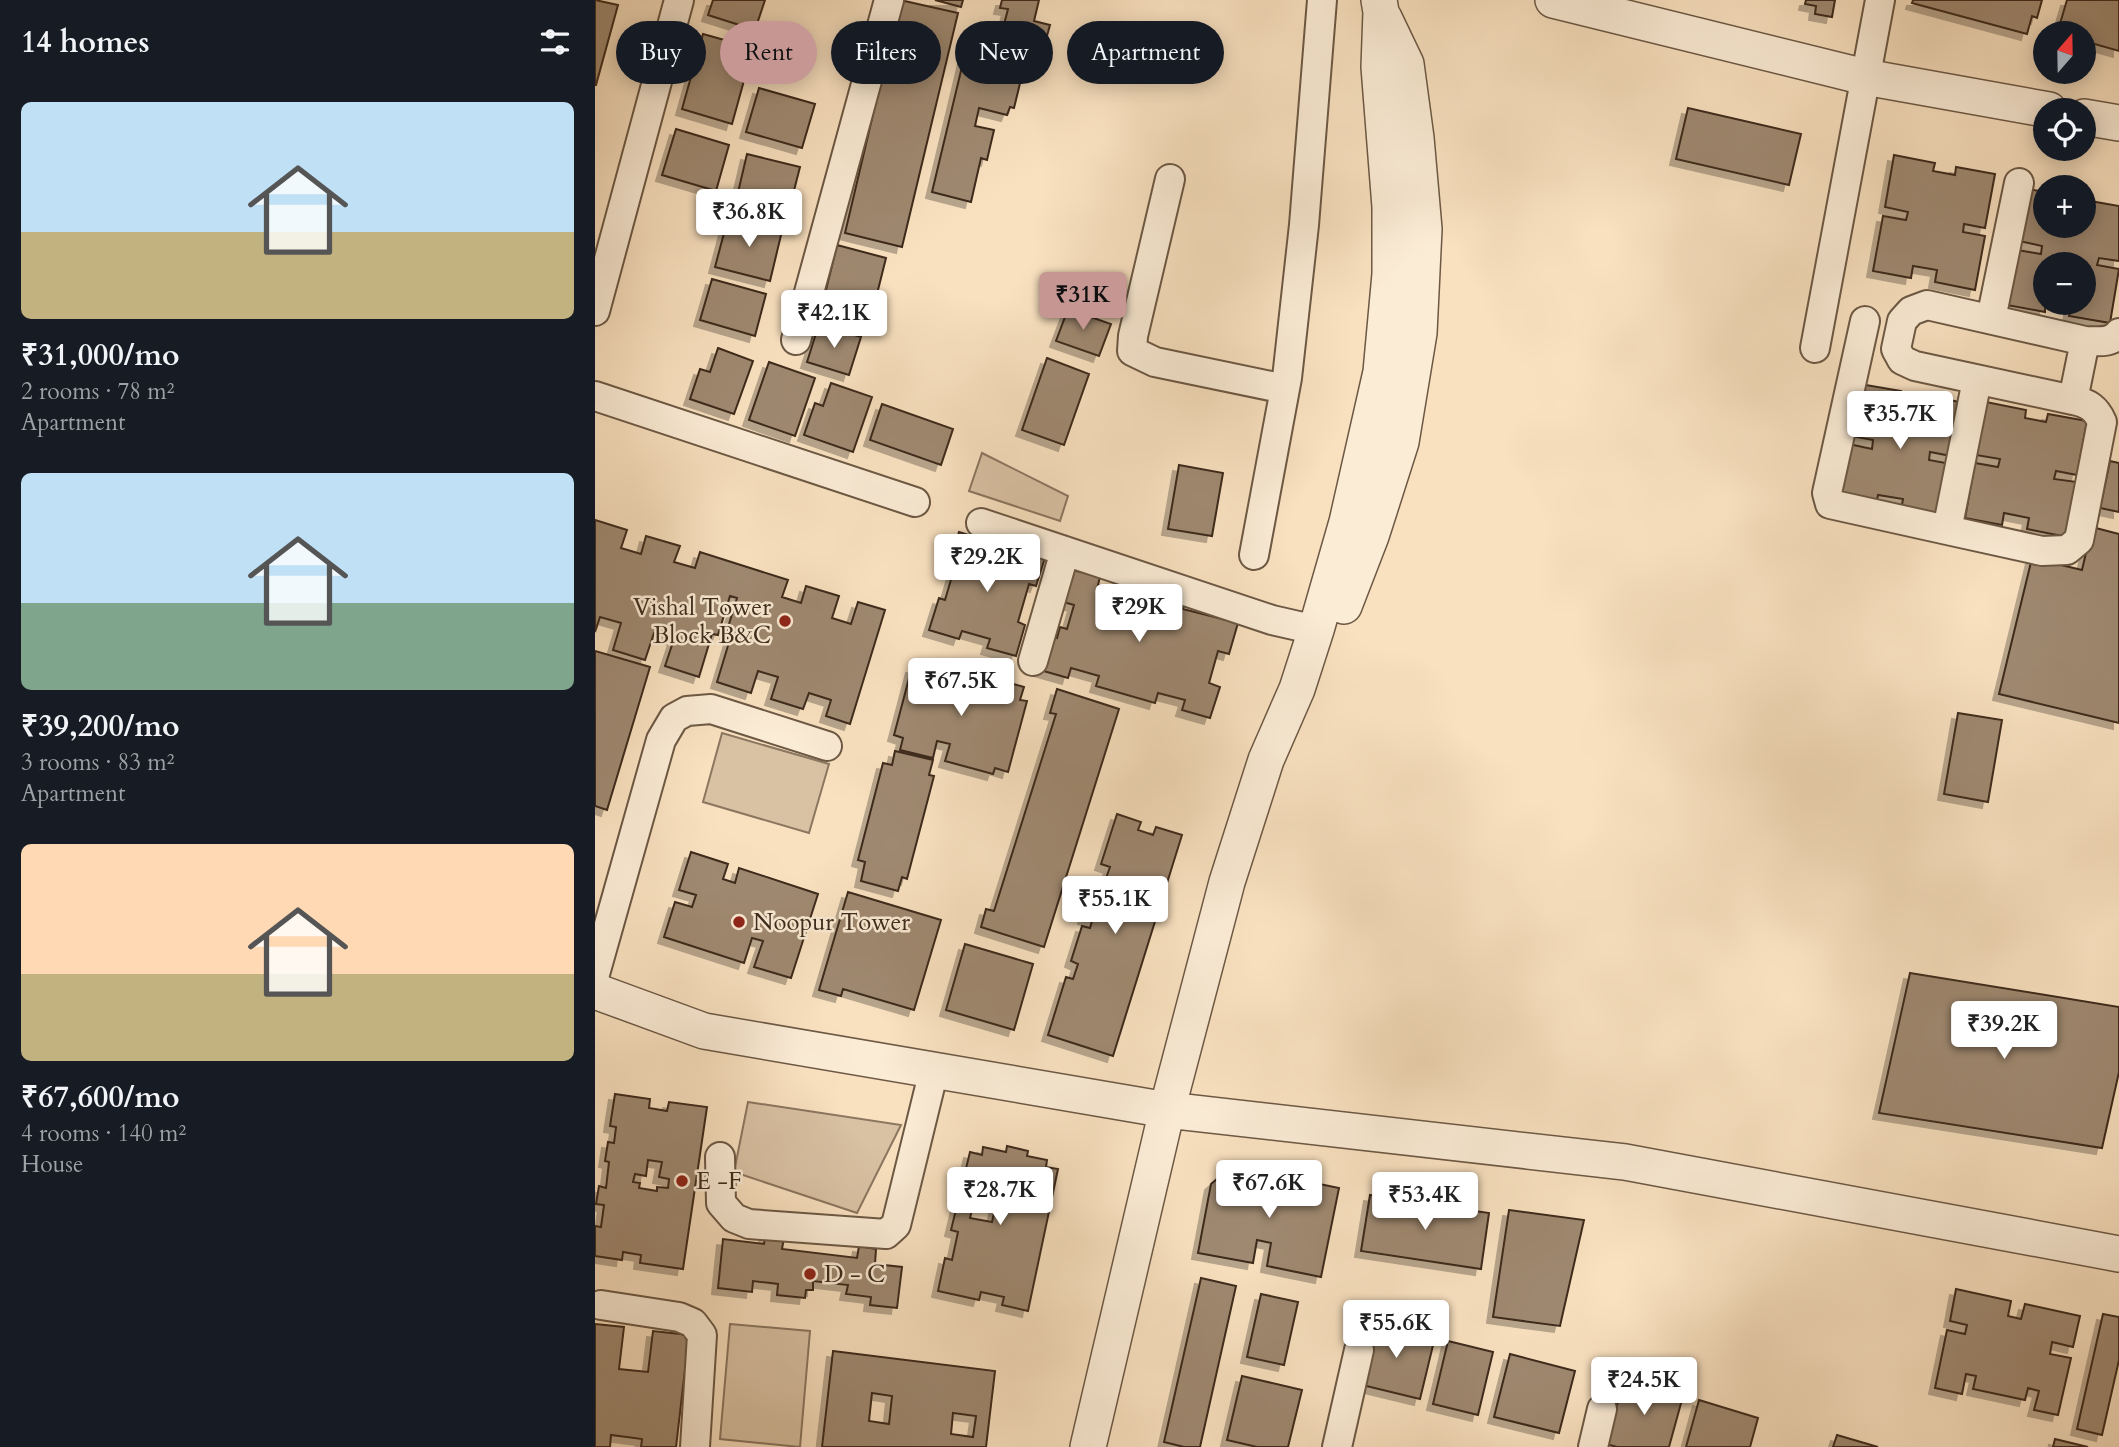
<!DOCTYPE html>
<html lang="en">
<head>
<meta charset="utf-8">
<style>
  :root { --surface:#171b24; --page:#20242c; --text:#f1f3f6; --muted:#9ea1a6; --accent:#c59692 }
  body { margin:0; font-family:Cardo,serif; background:var(--page); color:var(--text); height:100vh; display:flex; flex-direction:column; font-size:26px; white-space:nowrap }
  * { box-sizing:border-box; margin:0 }
  p { font-size:23px; color:var(--muted) }
  .icon { flex:none; width:38px; height:38px; fill:none; stroke:currentColor; stroke-width:2; stroke-linecap:round; stroke-linejoin:round }
  .map { position:relative; flex:1; overflow:hidden }
  .sheet { display:flex; flex-direction:column; background:var(--surface); width:595px }
  .sheet>* { flex:none }
  .guide { position:absolute; left:21px; top:21px; width:665px; height:63px; display:flex; gap:14px }
  .needle { width:46px; rotate:20deg }
  .fabs { position:absolute; left:1438px; top:21px; display:grid; gap:14px }
  .fabs a { display:grid; place-items:center; width:63px; height:63px; border-radius:50%; background:var(--surface); box-shadow:0 4px 18px #0003; font-size:35px }
  .price { position:absolute; translate:-50% -60px; padding:0 16px; border-radius:7px; background:#fff; color:#222; font-size:23px; line-height:46px; filter:drop-shadow(0 2px 4px #0008) }
  .price::after { content:''; position:absolute; left:50%; top:42px; width:21px; height:16px; margin-left:-10px; background:inherit; clip-path:polygon(0 0,100% 0,50% 100%) }
  .price.on { background:var(--accent); color:#111 }
  ul { padding:0; list-style:none }
  li { display:grid; align-content:center; gap:14px; height:371px; padding:0 21px }
  li span { display:grid; place-items:center; height:217px; border-radius:10px; color:#555 }
  li>.icon { margin-inline-start:auto }
  span .icon { width:126px; height:126px; fill:#fffc; stroke-width:1 }
  li b { font-size:30px }
  h2 { display:flex; justify-content:space-between; align-items:center; height:84px; padding:0 21px; font-size:30px }
  .chip { padding:0 24px; border-radius:32px; background:var(--surface); box-shadow:0 4px 18px #0003; font-size:24px; line-height:63px }
  .chip.on { background:var(--accent); color:#111 }
  main { display:flex; flex:1; min-height:0 }
  .map>svg:first-child { display:block }
</style>
</head>
<body>
<main>
<section class="sheet">
<h2>14 homes<svg class="icon" aria-label="filters" viewBox="0 0 24 24"><path d="M4 7h16M4 17h16"/><circle cx="9" cy="7" r="2"/><circle cx="15" cy="17" r="2"/></svg></h2>
<ul>
<li><span style="background:linear-gradient(#bfe0f5 60%,#c2b280 0)"><svg class="icon" aria-label="home" viewBox="0 0 24 24"><path d="M3 11l9-7 9 7M6 9v11h12V9"/></svg></span><div><b>₹31,000/mo</b><p>2 rooms · 78 m²</p><p>Apartment</p></div></li>
<li><span style="background:linear-gradient(#bfe0f5 60%,#7fa58c 0)"><svg class="icon" aria-label="home" viewBox="0 0 24 24"><path d="M3 11l9-7 9 7M6 9v11h12V9"/></svg></span><div><b>₹39,200/mo</b><p>3 rooms · 83 m²</p><p>Apartment</p></div></li>
<li><span style="background:linear-gradient(#ffd9b3 60%,#c2b280 0)"><svg class="icon" aria-label="home" viewBox="0 0 24 24"><path d="M3 11l9-7 9 7M6 9v11h12V9"/></svg></span><div><b>₹67,600/mo</b><p>4 rooms · 140 m²</p><p>House</p></div></li>
</ul>
</section>
<div class="map">
<svg width="1524" height="1447" viewBox="0 0 1524 1447">
  <defs>
    <filter id="shadow"><feDropShadow dx="-6" dy="6" stdDeviation="0" flood-color="#0004"/></filter>
  </defs>
  <rect width="100%" height="100%" fill="#f9e1c0"/>
  <filter id="stains"><feTurbulence type="fractalNoise" baseFrequency=".00286" numOctaves="4"/><feColorMatrix values="0 0 0 0 .2 0 0 0 0 .09 0 0 0 0 .02 0 0 0 .5 -.17"/></filter>
  <radialGradient id="worn" r=".72"><stop offset=".6" stop-color="#630" stop-opacity="0"/><stop offset="1" stop-color="#630" stop-opacity=".3"/></radialGradient>
  <path fill="#d9c2a4" stroke="#8b7660" stroke-width="2" d="M387,453L473,496L465,521L374,491Z
    M127,733L234,764L214,833L108,802Z
    M153,1102L306,1125L262,1213L139,1172Z
    M135,1324L215,1331L205,1447L125,1439Z"/>
  <path fill="#9f8971" stroke="#3d2a1b" stroke-width="2" fill-rule="evenodd" filter="url(#shadow)" d="M0,0L23,5L1,85H0Z
    M118,0H170L160,30L113,15Z
    M305,0L363,13L307,247L250,233Z
    M340,0H368L366,7Z
    M407,0H444L439,21L455,25L450,43L407,32L413,9L405,8Z
    M1211,0H1240L1237,17L1220,14L1221,6L1210,4Z
    M1318,0H1447L1442,18L1437,16L1432,34L1317,3Z
    M1472,0H1524V51L1489,41V33H1470L1471,29L1464,27Z
    M108,34L158,48L137,124L87,109Z
    M370,54L429,67L419,108L415,107L412,115L384,108L380,126L399,130L392,160L386,158L376,202L337,192Z
    M164,88L220,104L207,148L151,132Z
    M1093,108L1206,134L1194,185L1081,159Z
    M81,129L134,145L121,191L67,175Z
    M152,154L205,167L193,214L141,201Z
    M1299,155L1340,163L1338,171L1360,175L1361,167L1400,174L1390,228L1369,224L1368,232L1390,236L1380,290L1340,282L1342,270L1318,266L1316,278L1278,271L1288,216L1311,220L1313,212L1290,207Z
    M1433,189L1451,192V226H1489V208L1494,209L1495,201L1524,206V261L1504,258L1502,265L1524,269L1515,323L1474,316L1476,304L1467,303H1489V264H1451L1450,312L1412,305L1422,250L1446,254L1447,246L1424,241Z
    M133,218L187,231L175,281L120,267Z
    M242,245L291,258L274,326L225,314Z
    M117,279L171,294L160,336L105,320Z
    M473,309L516,324L504,356L461,341Z
    M224,324L266,337L254,375L212,362Z
    M123,348L158,361L139,414L95,399L105,369L115,372Z
    M452,358L494,374L469,445L427,430Z
    M174,362L220,378L200,436L154,420Z
    M236,383L277,397L258,452L209,435L220,403L228,406Z
    M1265,384L1306,391L1304,400L1326,404L1327,395L1365,402L1356,456L1335,452L1334,460L1356,464L1346,518L1306,510L1308,499L1283,495L1281,506L1244,499L1254,444L1277,449L1278,440L1256,436Z
    M1391,402L1431,410L1430,418L1451,422L1453,414L1492,421L1482,475L1461,471L1459,479L1482,482L1472,537L1432,529L1434,518L1409,513L1407,525L1370,518L1380,463L1403,467L1405,459L1381,455Z
    M287,404L358,429L346,465L275,440Z
    M1515,461L1524,463V512L1505,508Z
    M584,465L628,473L617,536L573,529Z
    M0,520L32,530L26,548L46,554L51,536L85,546L79,562L100,568L105,552L193,580L187,597L206,603L211,586L244,596L237,618L256,624L263,602L290,610L255,724L231,716L236,700L214,693L208,709L176,699L183,677L163,671L156,693L122,682L135,639L130,637L142,598L135,596L123,635L117,634L104,677L70,666L79,639L59,633L50,660L18,650L26,623L5,617L0,632Z
    M1497,527L1524,534V723L1404,694L1437,558L1487,570Z
    M364,532L392,541L390,547L419,555L420,549L450,558L441,586L434,584L423,622L430,625L421,656L392,648L395,639L367,631L364,639L334,630L344,598L350,600L360,566L354,564Z
    M474,569L505,577L503,585L529,592L531,585L590,602L588,609L643,623L634,654L623,651L614,683L625,687L615,718L587,710L590,700L563,693L560,703L501,686L504,676L476,668L473,678L445,670L455,636L462,638L465,627L472,629L479,605L465,601Z
    M0,651L55,667L12,810L0,806Z
    M328,661L343,664L342,669L362,675L363,670L374,673L373,678L387,682L388,676L397,678L396,685L414,689L415,683L429,687L425,700L432,701L413,772L400,768L398,774L350,761L355,744L342,741L338,758L305,750L308,738L299,735L317,667L326,669Z
    M462,689L524,709L449,947L386,927L391,909L399,911L461,714L455,713Z
    M1363,713L1407,720L1393,802L1349,794Z
    M300,751L338,760L334,775L339,776L312,879L307,877L303,891L266,881L270,862L263,860L288,763L297,765Z
    M522,814L546,822L543,830L558,835L561,827L587,835L518,1056L453,1035L471,977L478,979L483,964L476,961L487,926L495,928L497,921L489,918L502,878L510,881L515,867L506,864Z
    M96,852L133,864L128,879L140,883L144,868L223,894L196,978L159,967L168,941L157,938L149,963L69,937L80,902L97,907L101,895L84,890Z
    M253,892L346,920L319,1010L248,989L246,996L224,990Z
    M370,944L438,964L419,1030L351,1010Z
    M1315,973L1524,1007V1072L1507,1148L1284,1113Z
    M20,1094L55,1099L54,1108L72,1111L74,1102L112,1107L88,1269L45,1263L46,1255L28,1252L27,1260L0,1256V1226L6,1227L9,1205L1,1204L4,1186L11,1188L14,1162L10,1161L13,1142L19,1143L21,1127L15,1126ZM53,1160L67,1162L64,1177L74,1179L73,1188L62,1187V1191L44,1188L45,1183L38,1182L40,1174L51,1176Z
    M412,1146L433,1151L432,1156L452,1160L451,1167L463,1169L433,1311L407,1305L409,1297L386,1292L384,1300L343,1291L350,1258L357,1260L363,1232L356,1230L375,1152L387,1155L388,1147L411,1152ZM382,1190L403,1195L397,1222L375,1218Z
    M637,1166L744,1188L726,1277L672,1266L676,1243L662,1240L658,1263L603,1253L616,1184Z
    M775,1195L894,1213L886,1269L766,1251Z
    M914,1210L989,1220L965,1326L898,1317Z
    M170,1236L189,1238L187,1249L262,1258L264,1246L281,1249L280,1264L307,1267L302,1308L275,1305L276,1297L251,1294L253,1285L218,1281V1290H211L210,1298L182,1295L183,1284L158,1281L157,1292L123,1288L128,1239L169,1244Z
    M606,1278L641,1286L605,1447H589L569,1442Z
    M1361,1289L1416,1301L1413,1316L1426,1319L1430,1304L1485,1316L1478,1347L1457,1342L1455,1354L1476,1358L1463,1415L1439,1410L1444,1391L1433,1388L1430,1400L1378,1389L1381,1376L1371,1374L1367,1394L1340,1388L1352,1330L1370,1334L1372,1325L1355,1321Z
    M666,1294L703,1302L689,1365L652,1357Z
    M1508,1314L1524,1317V1360L1507,1435L1482,1429Z
    M777,1322L840,1337L825,1399L763,1384Z
    M0,1324L29,1327L24,1369L53,1372L58,1331L94,1335L81,1447H46L47,1439L16,1435L15,1447H0Z
    M853,1341L898,1352L883,1415L838,1404Z
    M238,1351L400,1371L391,1447H227ZM277,1393L297,1396L294,1424L274,1421ZM358,1413L381,1416L378,1437L356,1434Z
    M915,1354L980,1371L964,1433L899,1417Z
    M647,1376L707,1390L693,1447H662L632,1440Z
    M1029,1380L1088,1396L1074,1447H1022L1011,1444Z
    M1104,1400L1163,1418L1155,1447H1091Z
    M1242,1435L1283,1447H1238Z
    M1460,1439L1493,1447H1458Z"/>
  <g fill="none" stroke-linecap="round" stroke-linejoin="round">
    <g stroke="#6c5844" stroke-width="32">
      <path id="minor" d="M575,179L538,336L537,351L560,362L690,389
        M1332,305L1490,341L1478,400L1320,366L1307,360L1301,349L1307,321L1316,311Z
        M0,311L84,0
        M1396,319L1424,183
        M1270,321L1232,493L1235,504L1352,530L1382,380
        M201,340L294,0
        M1490,341C1502,341 1516,344 1524,333
        M1220,348L1285,0
        M0,396L320,502
        M386,523L677,620L721,630
        M1352,530L1447,551L1472,550L1484,540L1507,422C1501,408 1493,403 1478,400
        M659,555L692,378L709,225L727,0
        M438,661L470,551
        M0,974L66,740L79,718L92,711L116,709L232,746
        M125,1157L126,1203L139,1218L154,1224L291,1234L301,1225L339,1070
        M6,1305L84,1317L98,1323L107,1335L100,1447
        M742,1447L764,1350
        M998,1447L1007,1409"/>
    </g>
    <g stroke="#6c5844" stroke-width="38">
      <path id="tertiary" d="M958,0L1270,77L1454,110
        M1489,117L1524,123
        M749,606L776,536L806,442L824,333L829,229L821,138L811,64L789,18
        M0,991L109,1031L572,1110L1030,1162L1524,1254
        M493,1447L572,1110L632,882L671,760L702,689L721,630L752,522L786,372L795,274V207L784,67L786,12L784,0"/>
    </g>
    <use href="#minor" stroke="#fbecd6" stroke-width="28"/>
    <use href="#tertiary" stroke="#fbecd6" stroke-width="35"/>
  </g>
  <g fill="#8f2418" stroke="#fbecd6" stroke-width="2.5">
    <circle cx="190" cy="621" r="7"/>
    <circle cx="144" cy="922" r="7"/>
    <circle cx="87" cy="1181" r="7"/>
    <circle cx="215" cy="1274" r="7"/>
  </g>
  <g text-anchor="middle" dominant-baseline="central" stroke-width="5" stroke-linejoin="round" paint-order="stroke">
    <g font-size="24" fill="#3d2a1b" stroke="#fbecd6" text-anchor="start">
      <text x="176" y="607" text-anchor="end">Vishal Tower<tspan x="176" dy="28">Block B&amp;C</tspan></text>
      <text x="158" y="922">Noopur Tower</text>
      <text x="101" y="1181">E -F</text>
      <text x="229" y="1274">D - C</text>
    </g>
  </g>
  <rect width="100%" height="100%" filter="url(#stains)"/>
  <rect width="100%" height="100%" fill="url(#worn)"/>
</svg>
<div class="fabs">
<a><svg class="needle" viewBox="-14 -14 28 28"><path d="M0-13l5 13h-10z" fill="#e53935"/><path d="M0 13l5-13h-10z" fill="#9ea1a6"/></svg></a>
<a><svg class="icon" aria-label="locate" viewBox="0 0 24 24"><circle cx="12" cy="12" r="6"/><path d="M12 2v4M12 18v4M2 12h4M18 12h4"/></svg></a>
<a>+</a>
<a>−</a>
</div>
<b class="price" style="left:154px;top:249px">₹36.8K</b>
<b class="price on" style="left:488px;top:332px">₹31K</b>
<b class="price" style="left:239px;top:350px">₹42.1K</b>
<b class="price" style="left:1305px;top:451px">₹35.7K</b>
<b class="price" style="left:392px;top:594px">₹29.2K</b>
<b class="price" style="left:544px;top:644px">₹29K</b>
<b class="price" style="left:366px;top:718px">₹67.5K</b>
<b class="price" style="left:520px;top:936px">₹55.1K</b>
<b class="price" style="left:1409px;top:1061px">₹39.2K</b>
<b class="price" style="left:674px;top:1220px">₹67.6K</b>
<b class="price" style="left:405px;top:1227px">₹28.7K</b>
<b class="price" style="left:830px;top:1232px">₹53.4K</b>
<b class="price" style="left:801px;top:1360px">₹55.6K</b>
<b class="price" style="left:1049px;top:1417px">₹24.5K</b>
<div class="guide">
<a class="chip">Buy</a>
<a class="chip on">Rent</a>
<a class="chip">Filters</a>
<a class="chip">New</a>
<a class="chip">Apartment</a>
</div>
</div>
</main>
</body>
</html>
